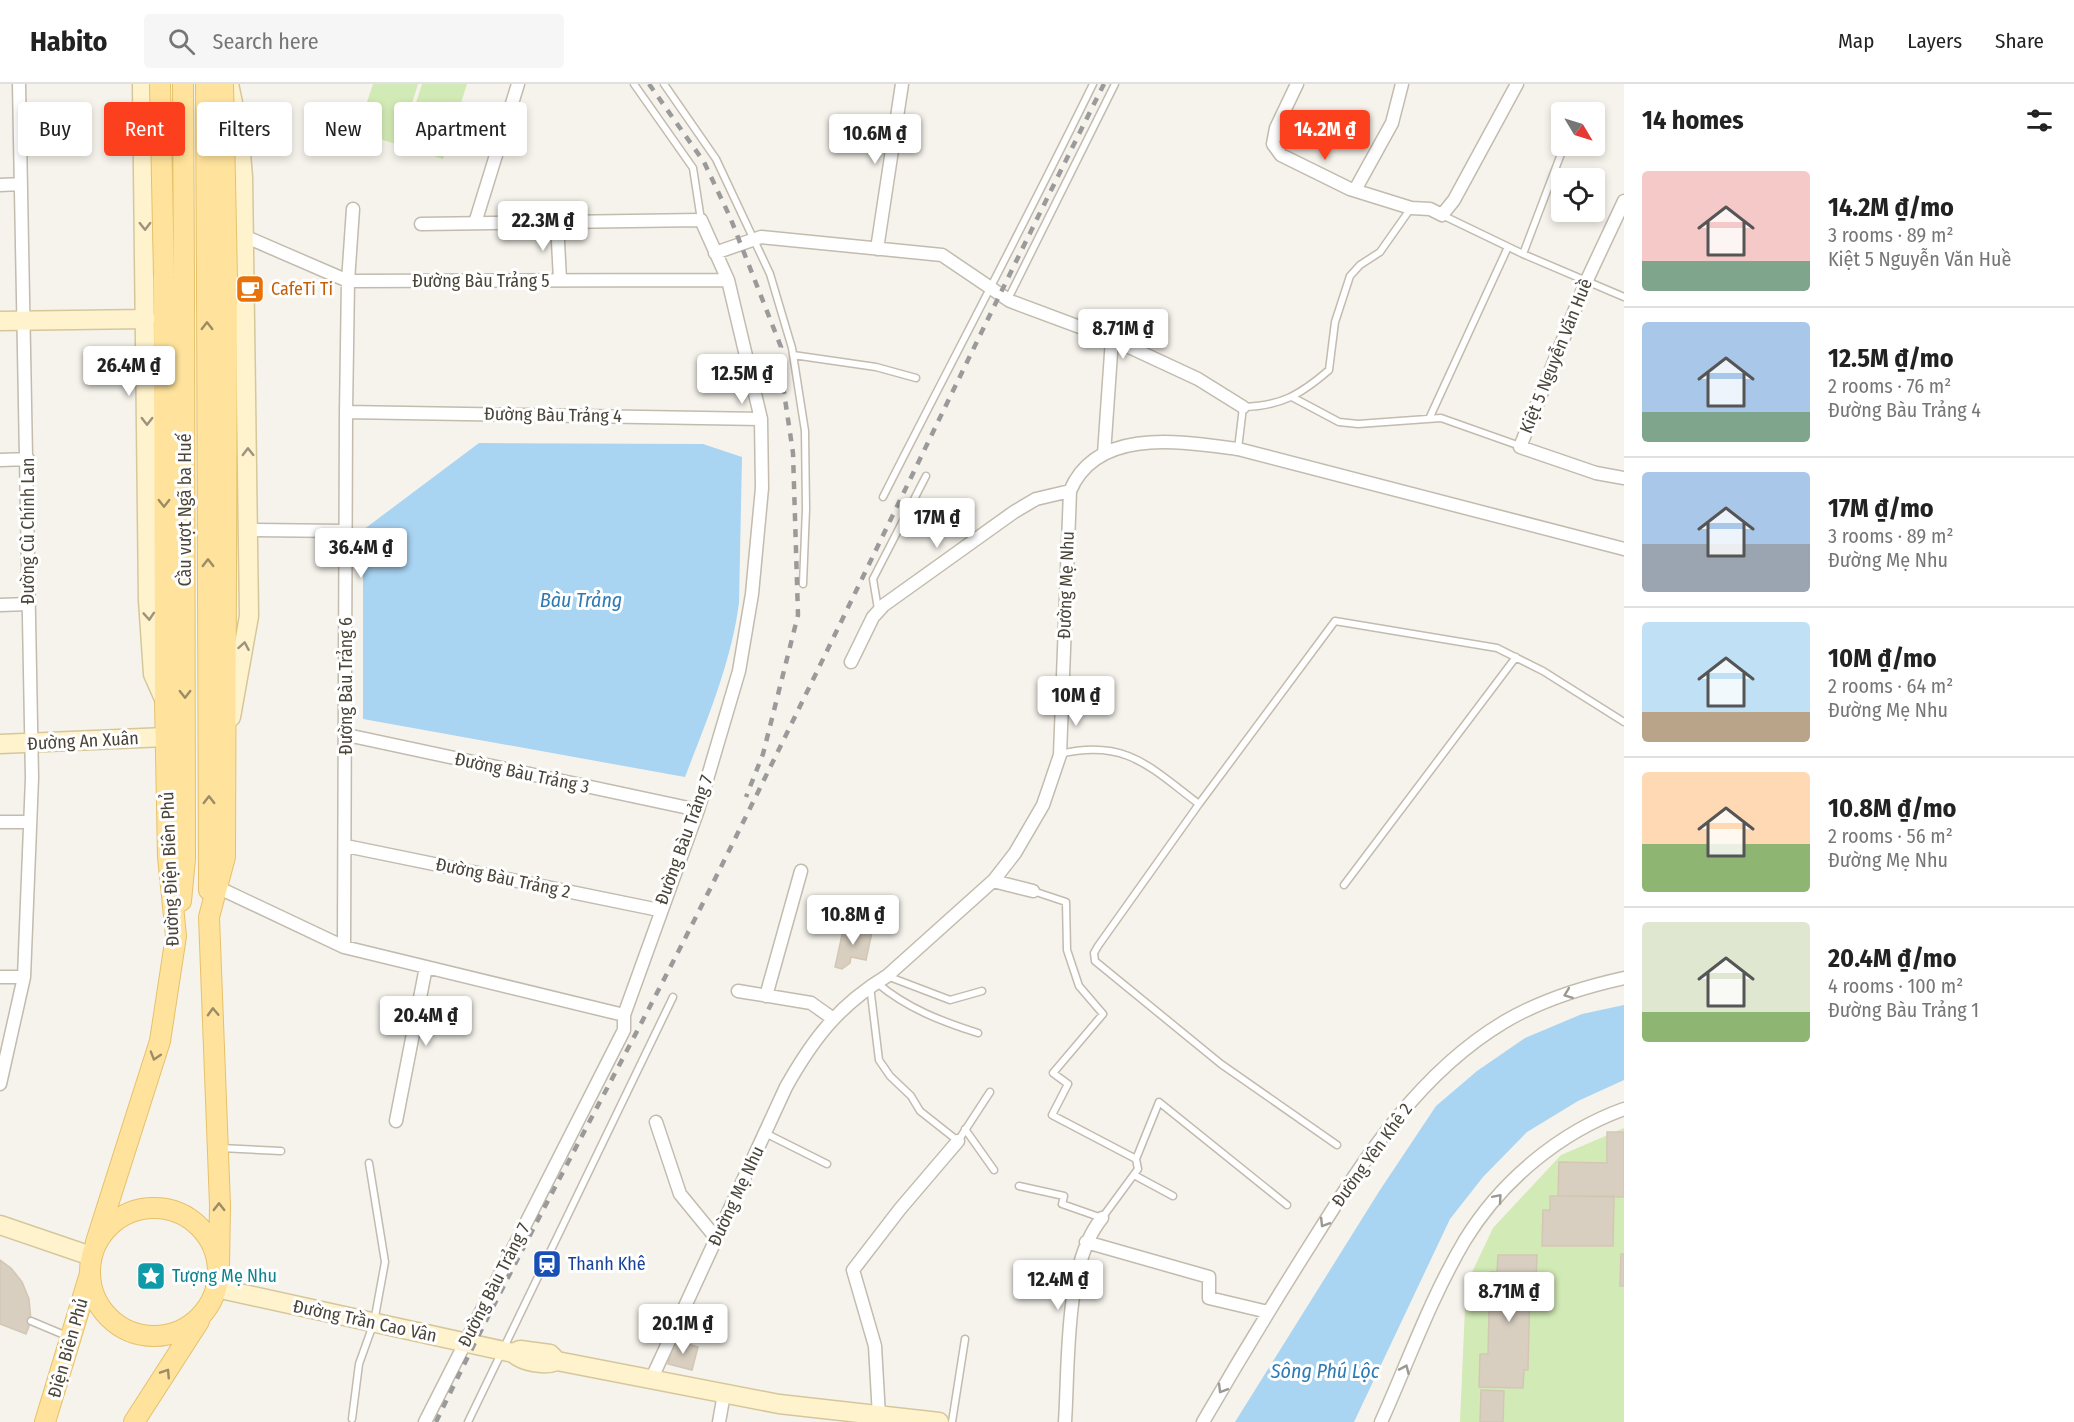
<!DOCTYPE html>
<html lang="en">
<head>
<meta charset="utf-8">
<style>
  :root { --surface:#fff; --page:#f6f6f6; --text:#222; --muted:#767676; --line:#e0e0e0; --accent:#fc3f1d }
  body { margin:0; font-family:"Fira Sans Condensed",sans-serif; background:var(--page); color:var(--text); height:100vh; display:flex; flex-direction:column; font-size:22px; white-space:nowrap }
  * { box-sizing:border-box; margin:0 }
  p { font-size:20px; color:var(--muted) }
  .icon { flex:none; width:33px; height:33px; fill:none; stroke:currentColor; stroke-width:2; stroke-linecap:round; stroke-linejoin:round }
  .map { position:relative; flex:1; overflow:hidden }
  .details { display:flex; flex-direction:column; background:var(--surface); width:450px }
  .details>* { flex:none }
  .hud { position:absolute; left:18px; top:18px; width:570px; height:54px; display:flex; gap:12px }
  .needle { width:39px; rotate:128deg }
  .fabs { position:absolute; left:1551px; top:18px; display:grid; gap:12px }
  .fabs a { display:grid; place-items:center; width:54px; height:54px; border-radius:6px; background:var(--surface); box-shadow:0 3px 9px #0003; font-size:30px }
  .price { position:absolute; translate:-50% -51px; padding:0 14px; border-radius:6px; background:#fff; color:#222; font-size:20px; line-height:39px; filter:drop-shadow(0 2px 3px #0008) }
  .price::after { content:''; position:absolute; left:50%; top:36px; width:18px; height:14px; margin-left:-9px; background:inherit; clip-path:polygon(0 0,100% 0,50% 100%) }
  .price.current { background:var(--accent); color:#fff }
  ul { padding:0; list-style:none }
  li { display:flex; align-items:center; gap:18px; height:150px; padding:0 18px }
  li+li { border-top:2px solid var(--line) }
  li span { display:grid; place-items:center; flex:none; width:168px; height:120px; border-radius:6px; color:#555 }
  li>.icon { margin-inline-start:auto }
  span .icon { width:72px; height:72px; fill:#fffc; stroke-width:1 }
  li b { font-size:26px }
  h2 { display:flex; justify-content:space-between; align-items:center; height:72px; padding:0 18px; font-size:26px }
  .tag { padding:0 21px; border-radius:6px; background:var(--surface); box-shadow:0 3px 9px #0003; font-size:21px; line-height:54px }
  .tag.current { background:var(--accent); color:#fff }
  header { display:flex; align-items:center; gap:36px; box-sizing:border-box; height:84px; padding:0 30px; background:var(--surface); border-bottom:2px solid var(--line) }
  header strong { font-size:28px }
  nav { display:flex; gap:33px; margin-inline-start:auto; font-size:21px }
  .search { width:420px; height:54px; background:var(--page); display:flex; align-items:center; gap:15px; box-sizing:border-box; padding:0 21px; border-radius:6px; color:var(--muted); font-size:22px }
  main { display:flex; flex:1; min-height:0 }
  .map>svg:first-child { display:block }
</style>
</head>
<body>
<header>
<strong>Habito</strong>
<div class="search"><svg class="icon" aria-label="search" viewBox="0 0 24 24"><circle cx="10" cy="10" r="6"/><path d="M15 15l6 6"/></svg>Search here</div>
<nav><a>Map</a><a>Layers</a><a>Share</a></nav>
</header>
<main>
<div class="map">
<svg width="1624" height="1338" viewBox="0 0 1624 1338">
  <rect width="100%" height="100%" fill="#f6f3ec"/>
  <path fill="#d2eab5" d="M373,0H418L399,61L357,48Z
    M422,0H467L443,75L402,62Z
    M1624,1044V1338H1460L1466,1201L1493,1144L1561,1071Z"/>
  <path fill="#a9d4f2" d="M479,359L703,360L742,373L739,519C731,579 707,636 685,693L363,635V446Z
    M1624,921V996L1578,1017L1527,1048L1483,1093L1450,1135L1354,1338H1235L1380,1106L1436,1022L1477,987L1525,954L1582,930Z"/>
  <path fill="#d8cfc1" stroke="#d3c7b4" stroke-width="1.5" d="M844,842L872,848L866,876L851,873L850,879L842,885L835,883Z
    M1607,1048H1624V1113L1558,1112L1559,1078L1607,1079Z
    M1550,1112H1614L1613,1162H1542L1543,1126H1550Z
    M1621,1170H1624V1202H1620Z
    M1498,1171H1537L1536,1198H1530L1528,1286H1524L1523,1304L1479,1303L1480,1270H1488L1490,1188H1497Z
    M0,1176L11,1184L22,1198L29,1215L31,1237L26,1250L0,1240Z
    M674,1256L698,1263L692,1286L668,1280Z
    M1481,1306L1504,1307L1503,1338H1480Z"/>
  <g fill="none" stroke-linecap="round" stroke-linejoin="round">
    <g stroke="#c2bbae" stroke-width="9">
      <path id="lane" d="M634,0L693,84L701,136
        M664,0L716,75L770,190L792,264L805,347L806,425L803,500
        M1580,28L1583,23
        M1442,131L1523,170L1624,213
        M1523,170L1564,62
        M1008,215L1115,0
        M793,271L876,283L916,294
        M1292,313L1339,338L1358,340L1441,334L1520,362
        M1429,335L1508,163
        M1238,365L1243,323C1281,322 1300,311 1329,286L1335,238L1350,192L1360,181L1380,168L1411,124
        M883,413C953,275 1025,139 1093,0
        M878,525L873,495L926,392
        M1060,670C1126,654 1151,684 1199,720L1335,537L1497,564L1543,587L1624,638
        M1199,720L1098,862L1094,869L1095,877L1221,980L1337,1061
        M1344,801L1516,573
        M1033,807L1066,818L1067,866L1079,902L1103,930L1053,989L1068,1000L1052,1031L1136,1075
        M887,892L950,916L982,907
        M877,899C907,924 940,937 978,949
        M870,902L879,976L890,992L911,1012L920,1027L958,1057L990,1008
        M965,1045L994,1086
        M765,1049L827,1080
        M221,1064L281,1067
        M1134,1091L1173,1112
        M1019,1102L1064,1112L1062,1120L1102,1134L1138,1085L1136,1075L1159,1018L1287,1121
        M31,1237L69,1253
        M352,1335L359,1280L374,1238L385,1178L369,1079
        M468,1338L673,913
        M952,1338L965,1255"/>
    </g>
    <g stroke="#c2bbae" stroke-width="15">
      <path id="street" d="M1297,0L1276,44L1273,60L1281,71L1350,105L1411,124L1430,125L1442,131L1454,116L1517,0
        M0,101L21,100
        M1355,106L1392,39L1402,0
        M1624,117L1586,198L1520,363L1596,389L1624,394
        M557,138L560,196
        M475,139L518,0
        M421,140L701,136L728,196L761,335L762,404L752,510L739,587L698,726L624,931V946L425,1338
        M244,152L348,197L728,196
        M877,165L902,0
        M715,169L761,153L942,171L1010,217L1112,255L1198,295L1243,323
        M346,328L761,335
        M1104,370L1112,255
        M0,376L28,375
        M249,446L345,447
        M0,521L28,520
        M851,578L873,533L884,521L1014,428L1036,415L1070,407
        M347,651L698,726
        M0,738H30
        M346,762L659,826
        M993,797L1033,807
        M217,803L344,863L624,931
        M344,863L346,328L348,197L353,125
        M0,893H24
        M738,907L811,919L832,934
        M766,912L801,787
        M0,1000L24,893L32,694L19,0
        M396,1037L426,883
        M656,1038L680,1110L716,1154
        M1086,1158L1209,1193V1214L1268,1228
        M651,1296L786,1003C813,955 839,921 887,892L994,796L1015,769L1043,721L1060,671L1070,407C1097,342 1183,358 1238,365L1624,465
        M879,1332L875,1262L853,1186L900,1125L958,1057
        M719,1338L724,1310
        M1065,1338C1069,1278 1064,1180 1102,1134
        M1203,1338C1239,1276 1276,1215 1314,1155C1366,1072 1419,989 1504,938C1541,916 1583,903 1624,894
        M1381,1338C1408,1278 1431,1213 1465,1156C1501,1097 1560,1048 1624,1025"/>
    </g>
    <g stroke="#d6c79b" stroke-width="21">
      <path id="secondary" d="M142,0L148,516L153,590L165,617
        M229,0L239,47L243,93L249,532L231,633
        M0,237L146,235
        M0,660L166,653
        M0,1141L91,1172
        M216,1204L513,1269
        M520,1266L550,1270L557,1277C544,1282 523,1278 513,1269Z
        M557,1277L779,1320L939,1338"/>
    </g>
    <g stroke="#e6c16a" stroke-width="22">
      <path id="primary" d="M207,194L209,806
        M181,817L185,775L184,194
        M90 1188a64 64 0 1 1 128 0a64 64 0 1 1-128 0Z
        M96,1158L160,957L176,852L168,773L165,617L164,192
        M219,1182L220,1121L209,833L225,773L227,195
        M45,1338L89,1193
        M134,1338L199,1237"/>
    </g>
    <use href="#lane" stroke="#fff" stroke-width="6"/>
    <use href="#street" stroke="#fff" stroke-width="12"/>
    <use href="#secondary" stroke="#fff3cd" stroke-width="18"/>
    <use href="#primary" stroke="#ffe39c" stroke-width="20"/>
    <path stroke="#9a9a9a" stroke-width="4.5" stroke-dasharray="8 8" stroke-linecap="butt" d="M649,0L704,78L730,133L781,263L778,268L793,369L798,531L763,670L746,713
      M436,1338C523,1157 621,983 711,803C844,536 970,267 1104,0"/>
    <g stroke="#e6c16a" stroke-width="22" stroke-linecap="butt">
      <path id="primary-bridge" d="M160,0L164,192
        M183,0L184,194
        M206,0L207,194
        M223,0L227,195"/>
    </g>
    <use href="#primary-bridge" stroke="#ffe39c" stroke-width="20"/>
  </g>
  <defs><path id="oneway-chevron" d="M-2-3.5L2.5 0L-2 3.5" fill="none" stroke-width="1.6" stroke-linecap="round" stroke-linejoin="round" transform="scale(1.5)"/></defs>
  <g stroke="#9c937c">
    <use href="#oneway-chevron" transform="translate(145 142) rotate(89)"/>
    <use href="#oneway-chevron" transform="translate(147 337) rotate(90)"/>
    <use href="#oneway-chevron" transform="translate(248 368) rotate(-91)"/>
    <use href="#oneway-chevron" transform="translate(149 532) rotate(86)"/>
    <use href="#oneway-chevron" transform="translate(244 562) rotate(-80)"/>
  </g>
  <g stroke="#9c8c66">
    <use href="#oneway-chevron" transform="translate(207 242) rotate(-90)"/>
    <use href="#oneway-chevron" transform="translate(164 419) rotate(90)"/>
    <use href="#oneway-chevron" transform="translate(208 479) rotate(-90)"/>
    <use href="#oneway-chevron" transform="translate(185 610) rotate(90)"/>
    <use href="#oneway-chevron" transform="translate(209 716) rotate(-90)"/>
    <use href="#oneway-chevron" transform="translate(213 928) rotate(-92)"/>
    <use href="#oneway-chevron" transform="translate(155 972) rotate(107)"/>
    <use href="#oneway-chevron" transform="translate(219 1123) rotate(-90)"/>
    <use href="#oneway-chevron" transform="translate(166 1289) rotate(-57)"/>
  </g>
  <g stroke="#9c9892">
    <use href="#oneway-chevron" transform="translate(1568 910) rotate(159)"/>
    <use href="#oneway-chevron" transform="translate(1498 1114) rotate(-49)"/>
    <use href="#oneway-chevron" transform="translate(1324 1139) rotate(122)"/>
    <use href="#oneway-chevron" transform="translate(1405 1285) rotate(-66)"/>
    <use href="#oneway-chevron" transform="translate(1222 1305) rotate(121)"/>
  </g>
  <defs>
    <g id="cafe-square" transform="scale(1.5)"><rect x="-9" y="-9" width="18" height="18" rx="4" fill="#e8710a" stroke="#fff"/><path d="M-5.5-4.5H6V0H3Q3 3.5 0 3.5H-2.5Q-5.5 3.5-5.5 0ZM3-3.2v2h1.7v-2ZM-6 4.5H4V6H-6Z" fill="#fff"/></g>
    <g id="station-square" transform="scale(1.5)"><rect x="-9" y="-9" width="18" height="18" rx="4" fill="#1a4fb4" stroke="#fff"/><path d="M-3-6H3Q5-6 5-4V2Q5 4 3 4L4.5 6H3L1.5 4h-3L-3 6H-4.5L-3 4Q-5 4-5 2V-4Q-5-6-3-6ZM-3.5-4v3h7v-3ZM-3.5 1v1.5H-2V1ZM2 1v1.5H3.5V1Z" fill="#fff"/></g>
    <g id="sight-square" transform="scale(1.5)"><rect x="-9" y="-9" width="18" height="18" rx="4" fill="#0f9aa8" stroke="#fff"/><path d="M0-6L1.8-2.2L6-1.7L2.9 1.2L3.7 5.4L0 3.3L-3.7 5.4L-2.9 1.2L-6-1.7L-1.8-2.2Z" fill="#fff"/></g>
  </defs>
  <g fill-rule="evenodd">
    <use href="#cafe-square" x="250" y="205"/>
    <use href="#station-square" x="547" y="1180"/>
    <use href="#sight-square" x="151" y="1192"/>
  </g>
  <g text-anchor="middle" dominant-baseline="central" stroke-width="6" stroke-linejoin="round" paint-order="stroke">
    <g font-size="18" fill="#4b4439" stroke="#fff">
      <text x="481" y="197">Đường Bàu Trảng 5</text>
      <text transform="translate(1556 272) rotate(-68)">Kiệt 5 Nguyễn Văn Huề</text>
      <text transform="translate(553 331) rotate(1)">Đường Bàu Trảng 4</text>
      <text transform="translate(185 426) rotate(-90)">Cầu vượt Ngã ba Huế</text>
      <text transform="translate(28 447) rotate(-90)">Đường Cù Chính Lan</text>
      <text transform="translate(1066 501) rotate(-88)">Đường Mẹ Nhu</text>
      <text transform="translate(346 602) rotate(-90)">Đường Bàu Trảng 6</text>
      <text transform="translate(83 657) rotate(-3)">Đường An Xuân</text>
      <text transform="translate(522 689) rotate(12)">Đường Bàu Trảng 3</text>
      <text transform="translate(684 756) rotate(-70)">Đường Bàu Trảng 7</text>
      <text transform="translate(170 785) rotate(-92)">Đường Điện Biên Phủ</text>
      <text transform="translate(503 794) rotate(12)">Đường Bàu Trảng 2</text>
      <text transform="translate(1372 1071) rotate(-54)">Đường Yên Khê 2</text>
      <text transform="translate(736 1112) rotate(-65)">Đường Mẹ Nhu</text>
      <text transform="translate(494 1201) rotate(-63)">Đường Bàu Trảng 7</text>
      <text transform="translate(365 1237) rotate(12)">Đường Trần Cao Vân</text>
      <text transform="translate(68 1264) rotate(-74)">Điện Biên Phủ</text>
    </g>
    <g font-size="18" fill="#c56008" stroke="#fff" text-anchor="start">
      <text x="271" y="205">CafeTi Ti</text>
    </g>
    <g font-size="18" fill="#164399" stroke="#fff" text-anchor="start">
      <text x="568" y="1180">Thanh Khê</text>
    </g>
    <g font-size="18" fill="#0d838f" stroke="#fff" text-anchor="start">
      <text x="172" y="1192">Tượng Mẹ Nhu</text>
    </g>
    <g font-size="20" font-style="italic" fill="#2e7ab2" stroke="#fff">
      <text x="581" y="516">Bàu Trảng</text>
      <text x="1325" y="1287">Sông Phú Lộc</text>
    </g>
  </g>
</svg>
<div class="fabs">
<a><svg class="needle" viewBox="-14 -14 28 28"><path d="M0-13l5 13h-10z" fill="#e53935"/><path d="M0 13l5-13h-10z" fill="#767676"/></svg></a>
<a><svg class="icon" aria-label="locate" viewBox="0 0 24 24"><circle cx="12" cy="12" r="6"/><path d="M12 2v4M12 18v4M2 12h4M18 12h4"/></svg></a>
</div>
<b class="price current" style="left:1325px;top:77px">14.2M ₫</b>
<b class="price" style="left:875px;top:81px">10.6M ₫</b>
<b class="price" style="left:543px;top:168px">22.3M ₫</b>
<b class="price" style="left:1123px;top:276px">8.71M ₫</b>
<b class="price" style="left:129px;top:313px">26.4M ₫</b>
<b class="price" style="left:742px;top:321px">12.5M ₫</b>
<b class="price" style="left:937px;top:465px">17M ₫</b>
<b class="price" style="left:361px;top:495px">36.4M ₫</b>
<b class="price" style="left:1076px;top:643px">10M ₫</b>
<b class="price" style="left:853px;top:862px">10.8M ₫</b>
<b class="price" style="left:426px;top:963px">20.4M ₫</b>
<b class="price" style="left:1058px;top:1227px">12.4M ₫</b>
<b class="price" style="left:1509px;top:1239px">8.71M ₫</b>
<b class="price" style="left:683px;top:1271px">20.1M ₫</b>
<div class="hud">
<a class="tag">Buy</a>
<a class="tag current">Rent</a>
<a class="tag">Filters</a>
<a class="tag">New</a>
<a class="tag">Apartment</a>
</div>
</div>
<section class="details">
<h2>14 homes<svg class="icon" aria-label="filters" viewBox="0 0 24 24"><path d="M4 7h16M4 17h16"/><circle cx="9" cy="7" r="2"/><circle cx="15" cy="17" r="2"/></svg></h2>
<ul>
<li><span style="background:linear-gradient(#f6c9c9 75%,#7fa58c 0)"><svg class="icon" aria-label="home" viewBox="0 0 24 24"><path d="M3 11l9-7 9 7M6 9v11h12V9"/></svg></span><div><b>14.2M ₫/mo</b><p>3 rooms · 89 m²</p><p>Kiệt 5 Nguyễn Văn Huề</p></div></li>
<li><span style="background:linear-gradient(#a9c7e8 75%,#7fa58c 0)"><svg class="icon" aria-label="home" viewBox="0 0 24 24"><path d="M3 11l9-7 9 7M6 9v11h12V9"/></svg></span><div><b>12.5M ₫/mo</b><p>2 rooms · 76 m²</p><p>Đường Bàu Trảng 4</p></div></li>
<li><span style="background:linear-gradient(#a9c7e8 60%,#9aa5b1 0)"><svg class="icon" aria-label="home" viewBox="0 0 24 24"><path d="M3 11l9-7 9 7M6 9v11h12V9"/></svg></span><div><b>17M ₫/mo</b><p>3 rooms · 89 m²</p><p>Đường Mẹ Nhu</p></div></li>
<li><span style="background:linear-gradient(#bfe0f5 75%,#b9a48a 0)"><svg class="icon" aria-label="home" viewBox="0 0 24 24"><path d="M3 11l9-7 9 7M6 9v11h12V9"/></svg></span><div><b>10M ₫/mo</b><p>2 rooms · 64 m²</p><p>Đường Mẹ Nhu</p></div></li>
<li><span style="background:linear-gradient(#ffd9b3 60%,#8fb573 0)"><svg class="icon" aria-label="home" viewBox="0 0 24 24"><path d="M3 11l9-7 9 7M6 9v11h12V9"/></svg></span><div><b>10.8M ₫/mo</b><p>2 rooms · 56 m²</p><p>Đường Mẹ Nhu</p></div></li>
<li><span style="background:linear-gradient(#dfe7d0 75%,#8fb573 0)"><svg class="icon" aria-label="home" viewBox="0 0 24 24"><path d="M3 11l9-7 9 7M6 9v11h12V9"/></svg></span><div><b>20.4M ₫/mo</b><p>4 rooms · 100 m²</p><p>Đường Bàu Trảng 1</p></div></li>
</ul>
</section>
</main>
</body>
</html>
